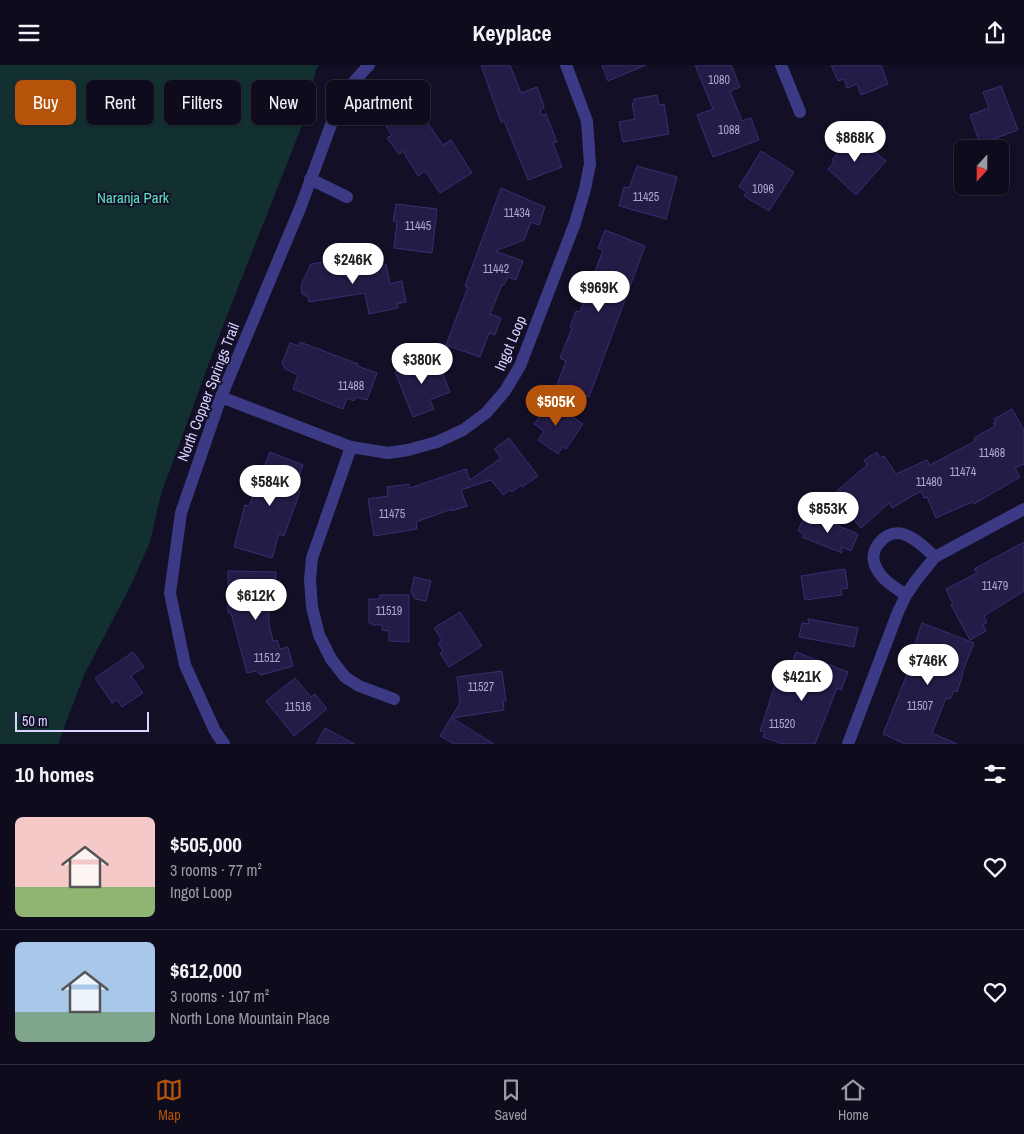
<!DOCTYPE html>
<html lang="en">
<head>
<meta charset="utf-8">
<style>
  :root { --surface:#0e0b1c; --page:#171425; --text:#f1f3f6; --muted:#9b9ba3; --line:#2e2b3b; --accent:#b45309 }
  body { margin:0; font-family:"Archivo Narrow",sans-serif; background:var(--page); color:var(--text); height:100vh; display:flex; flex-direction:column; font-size:19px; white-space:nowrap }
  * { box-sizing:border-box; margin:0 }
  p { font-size:16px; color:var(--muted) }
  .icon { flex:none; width:28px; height:28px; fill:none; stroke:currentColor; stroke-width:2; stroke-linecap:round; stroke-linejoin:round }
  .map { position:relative; height:679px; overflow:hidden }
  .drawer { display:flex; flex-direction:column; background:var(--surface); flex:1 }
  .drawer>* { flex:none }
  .hud { position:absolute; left:15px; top:15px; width:500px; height:45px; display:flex; gap:10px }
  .needle { width:32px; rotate:201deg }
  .fabs { position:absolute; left:954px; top:75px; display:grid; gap:10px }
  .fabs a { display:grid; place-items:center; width:55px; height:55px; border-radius:8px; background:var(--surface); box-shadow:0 1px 4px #0004,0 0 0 1px var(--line); font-size:25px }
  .scale { position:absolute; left:15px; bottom:12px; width:134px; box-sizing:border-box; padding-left:5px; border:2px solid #d9d4ff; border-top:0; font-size:14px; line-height:18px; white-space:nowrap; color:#d9d4ff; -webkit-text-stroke:4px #130f26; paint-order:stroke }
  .price { position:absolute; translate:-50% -42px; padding:0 11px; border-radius:18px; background:#fff; color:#222; font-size:16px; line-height:32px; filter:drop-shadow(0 1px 2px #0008) }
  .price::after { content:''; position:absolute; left:50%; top:30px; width:15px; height:11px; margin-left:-8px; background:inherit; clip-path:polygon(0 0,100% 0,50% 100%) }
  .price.on { background:var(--accent); color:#fff }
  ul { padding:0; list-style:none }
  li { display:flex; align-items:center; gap:15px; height:125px; padding:0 15px }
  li+li { border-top:1px solid var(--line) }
  li span { display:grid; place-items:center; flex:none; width:140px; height:100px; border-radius:8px; color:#555 }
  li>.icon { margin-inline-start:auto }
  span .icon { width:60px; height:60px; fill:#fffc; stroke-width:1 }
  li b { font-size:21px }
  h2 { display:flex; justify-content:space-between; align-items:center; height:60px; padding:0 15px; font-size:21px }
  .chip { padding:0 18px; border-radius:8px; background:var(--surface); box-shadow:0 1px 4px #0004,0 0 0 1px var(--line); font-size:18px; line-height:45px }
  .chip.on { background:var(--accent); color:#fff }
  header { display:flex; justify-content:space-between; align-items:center; height:65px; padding:0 15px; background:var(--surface); font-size:22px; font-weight:700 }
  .tab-bar { display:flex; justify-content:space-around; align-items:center; height:70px; border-top:1px solid var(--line); background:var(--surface); font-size:14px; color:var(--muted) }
  .tab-bar a { display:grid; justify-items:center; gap:2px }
  .tab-bar .on { color:var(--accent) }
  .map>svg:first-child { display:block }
</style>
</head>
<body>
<header><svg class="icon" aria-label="menu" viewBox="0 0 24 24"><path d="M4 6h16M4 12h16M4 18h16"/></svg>Keyplace<svg class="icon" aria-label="share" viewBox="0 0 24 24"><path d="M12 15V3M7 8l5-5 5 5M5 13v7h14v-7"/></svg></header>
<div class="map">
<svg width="1024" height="679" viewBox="0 0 1024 679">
  <rect width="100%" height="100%" fill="#130f26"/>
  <path fill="#12302f" d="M0,0H319L316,5L306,48L301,63L219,271L161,429L150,477L130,522L84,610L58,679H0Z"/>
  <path fill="#241b47" stroke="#3b2d73" d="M481,0H510L521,28L537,22L544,41V43L540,45L541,50L546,49L557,77L553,78L562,102L528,115L504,56L501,57Z
    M602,0H646L608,16Z
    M695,0H731L740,22L730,26L742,56L751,53L759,75L713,92L697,50L713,44Z
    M831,0H881L888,19L861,30L857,19L847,23L844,14L838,16Z
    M1001,21L1018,65L980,79L970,50L989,43L983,27Z
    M408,30L443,80L451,75L472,108L440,128L425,106L418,111L403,86L399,89L387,73L392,70L386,62L390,60L382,48Z
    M657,30L659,40L664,39L669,69L623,77L619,57L635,54L632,39L634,37V34Z
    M850,65L886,96L856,130L828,104L834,97L832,95L840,85L835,81Z
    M761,86L794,107L769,146L744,131L747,127L739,122Z
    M637,101L677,112L666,154L619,141L624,122L629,123Z
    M501,123L545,142L539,160L531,157L524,175L495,186L523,196L516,215L508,212L504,220H502L490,249L501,253L495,270L489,268L480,292L446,280L468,222L465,221Z
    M396,139L437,144L432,188L394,183L397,157L393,156Z
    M605,165L645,181L589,332L557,320L566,296L560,293L572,263L570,262L576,246L580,247L603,185L598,183Z
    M350,193L352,206L386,199L390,219L402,216L406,237L397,239L398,243L369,249L365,228L309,237L308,232L302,229L301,220L311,199Z
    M300,277L358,299L357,301L377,308L367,335L356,332L354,336L347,333L343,344L293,324L298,310L285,304L282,298L290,278L299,281Z
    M436,292L450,327L430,335L434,344L413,352L395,307Z
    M545,334L583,359L566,384L563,382L558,389L538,375L544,366L534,359L540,351L535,348Z
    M1012,344L1024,365V399L1015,403L1020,412L974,439L972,437L936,453L927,432L924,433L921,426L892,443L889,438L861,463L832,430L867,400L864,395L877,387L880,393L884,391L896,409L927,395L930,400L975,376L974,373L995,361L993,358L996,357L994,354Z
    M509,373L538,411L522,422L521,420L512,427L510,425L503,430L491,415L461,425L467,441L452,446V444L416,457L417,464L374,471L368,434L388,431L387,422L409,419L410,423L466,404L470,415L501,393L494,384Z
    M270,387L303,400L294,425L300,427L284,471L279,469L272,493L234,482L245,440L249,441Z
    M812,450L858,469L851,486L841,482L842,488L802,472L804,469L798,466L804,452L810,454Z
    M1024,477V526L984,551L987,557L983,560L986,566L970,575L951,540L953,539L946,524L977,508L974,504Z
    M845,504L848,523L841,524L842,530L805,535L801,511Z
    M228,506L276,507L275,526H272V538H269V559L273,576L277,575L280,584L288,582L293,601L261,610L256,606L247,608L231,548H228Z
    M414,512L431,516L426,536L415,534L411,527Z
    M380,530H409V577L389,576V566L382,565V560H372V558H369V534H380Z
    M460,547L482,581L449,602L440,588L443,586L438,578L442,575L434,563Z
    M808,554L858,563L854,582L799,572L802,558L809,559Z
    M922,558L974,578L962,608L963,609L957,627L954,626L950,634L946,633L932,668L957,679H905L883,669L907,609L905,608Z
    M133,587L144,602L131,611L143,628L122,642L117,635L112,638L95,613Z
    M796,587L848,607L841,625L837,623L815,679H783L763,672L765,667L760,666L775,620L782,623Z
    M502,606L506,636H503L504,645L452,653L494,679H454L440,671L460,638L457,612Z
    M295,613L311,632L315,629L327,644L294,671L266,636Z
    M325,663L355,679H316Z"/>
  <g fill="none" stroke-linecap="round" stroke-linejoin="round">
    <path stroke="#3d3a85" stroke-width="12" d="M781,0L800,47
      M310,114L347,132
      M221,332L351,382L388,388L408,385L437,377L463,365L486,348L505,326L520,301L575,158L585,124L590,99L587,56L566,0
      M351,382L312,493L310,515L312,542L319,570L331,594L345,612L359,621L394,634
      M906,530C894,522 880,514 875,500C868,484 887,464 903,469C916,473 926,484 935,492
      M224,679L215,666L185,600L170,528L181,448L221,332L301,141L342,30L369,0
      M848,679L898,547L906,530L917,514L935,492L1024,444"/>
  </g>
  <g text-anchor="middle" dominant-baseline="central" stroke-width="4" stroke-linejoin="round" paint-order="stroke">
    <g font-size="12" fill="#aca6d1">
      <text x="719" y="15">1080</text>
      <text x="729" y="65">1088</text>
      <text x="763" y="124">1096</text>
      <text x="646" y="132">11425</text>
      <text x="517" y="148">11434</text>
      <text x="418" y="161">11445</text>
      <text x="496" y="204">11442</text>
      <text x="351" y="321">11488</text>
      <text x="992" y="388">11468</text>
      <text x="963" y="407">11474</text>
      <text x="929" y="417">11480</text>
      <text x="392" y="449">11475</text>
      <text x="995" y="521">11479</text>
      <text x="389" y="546">11519</text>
      <text x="267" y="593">11512</text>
      <text x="481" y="622">11527</text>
      <text x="920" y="641">11507</text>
      <text x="298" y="642">11516</text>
      <text x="782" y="659">11520</text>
    </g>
    <g font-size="15" fill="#5fe0c0" stroke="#130f26">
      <text x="133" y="132">Naranja Park</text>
    </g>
    <g font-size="15" fill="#d9d4ff" stroke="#130f26">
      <text transform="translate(510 278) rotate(-67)">Ingot Loop</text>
      <text transform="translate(208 327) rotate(-69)">North Copper Springs Trail</text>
    </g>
  </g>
</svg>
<div class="fabs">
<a><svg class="needle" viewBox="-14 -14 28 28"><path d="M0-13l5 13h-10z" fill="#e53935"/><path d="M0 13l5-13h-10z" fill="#9b9ba3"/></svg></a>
</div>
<div class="scale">50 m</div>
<b class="price" style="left:855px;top:98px">$868K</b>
<b class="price" style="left:353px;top:220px">$246K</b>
<b class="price" style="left:599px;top:248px">$969K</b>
<b class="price" style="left:422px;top:320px">$380K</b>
<b class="price on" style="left:556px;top:362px">$505K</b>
<b class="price" style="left:270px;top:442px">$584K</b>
<b class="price" style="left:828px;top:469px">$853K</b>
<b class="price" style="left:256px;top:556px">$612K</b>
<b class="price" style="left:928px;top:621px">$746K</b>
<b class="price" style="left:802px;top:637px">$421K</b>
<div class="hud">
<a class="chip on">Buy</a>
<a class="chip">Rent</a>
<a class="chip">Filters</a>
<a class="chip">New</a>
<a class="chip">Apartment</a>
</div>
</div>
<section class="drawer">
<h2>10 homes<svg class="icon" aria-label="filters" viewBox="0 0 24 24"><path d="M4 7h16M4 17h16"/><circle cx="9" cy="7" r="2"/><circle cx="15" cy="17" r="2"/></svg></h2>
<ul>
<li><span style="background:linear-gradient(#f6c9c9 70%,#8fb573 0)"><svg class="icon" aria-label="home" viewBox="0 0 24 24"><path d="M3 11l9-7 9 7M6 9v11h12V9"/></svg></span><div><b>$505,000</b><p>3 rooms · 77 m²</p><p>Ingot Loop</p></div><svg class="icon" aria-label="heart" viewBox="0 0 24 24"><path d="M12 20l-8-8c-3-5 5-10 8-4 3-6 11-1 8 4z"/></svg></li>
<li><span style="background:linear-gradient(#a9c7e8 70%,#7fa58c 0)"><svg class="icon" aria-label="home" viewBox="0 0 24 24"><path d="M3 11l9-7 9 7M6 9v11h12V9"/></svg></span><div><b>$612,000</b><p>3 rooms · 107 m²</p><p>North Lone Mountain Place</p></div><svg class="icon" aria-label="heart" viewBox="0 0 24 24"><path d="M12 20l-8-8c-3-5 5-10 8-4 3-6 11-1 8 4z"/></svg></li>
</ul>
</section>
<nav class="tab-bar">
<a class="on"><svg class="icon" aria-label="map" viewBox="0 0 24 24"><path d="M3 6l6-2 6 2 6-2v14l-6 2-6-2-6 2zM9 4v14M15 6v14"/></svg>Map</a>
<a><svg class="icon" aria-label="saved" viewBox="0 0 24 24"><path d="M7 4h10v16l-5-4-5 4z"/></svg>Saved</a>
<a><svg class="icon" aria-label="home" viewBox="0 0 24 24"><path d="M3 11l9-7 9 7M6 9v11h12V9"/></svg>Home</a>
</nav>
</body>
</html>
